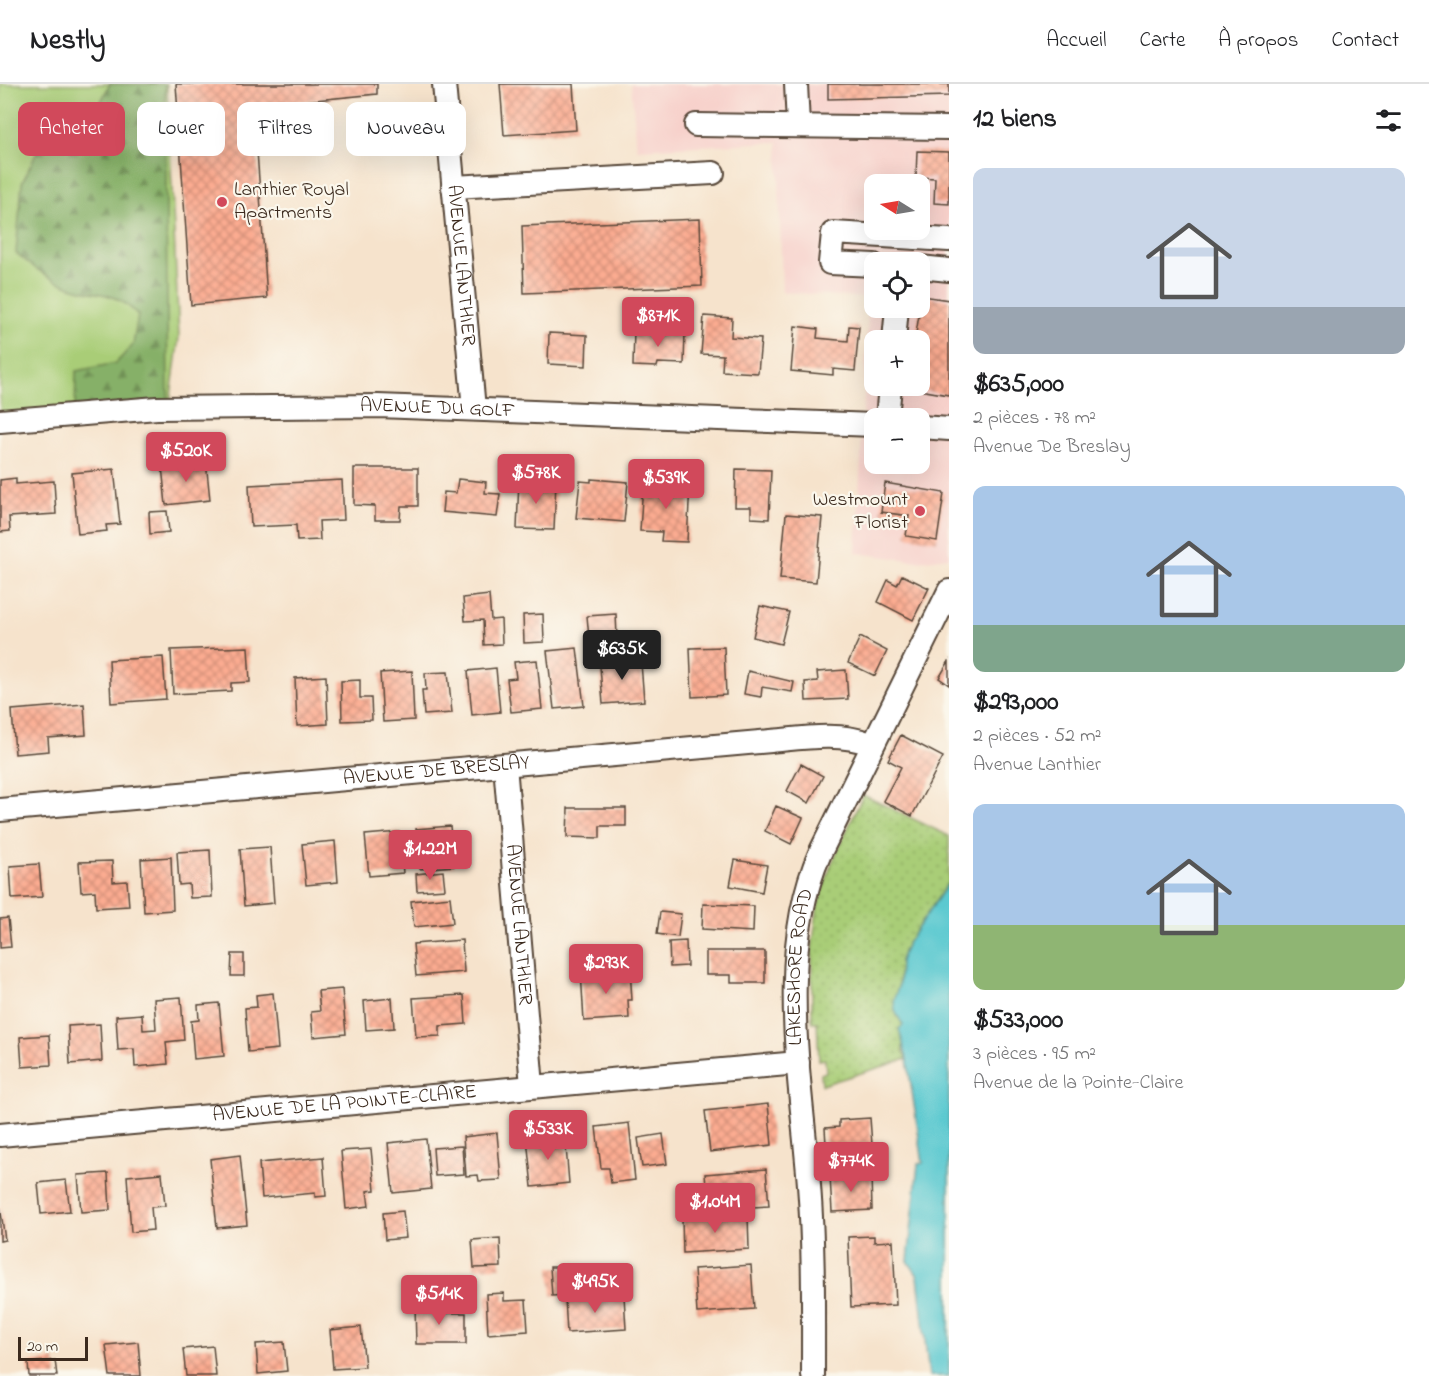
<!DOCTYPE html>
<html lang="fr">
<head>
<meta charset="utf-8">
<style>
  :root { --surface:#fff; --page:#f6f6f6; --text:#202124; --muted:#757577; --line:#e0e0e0; --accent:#d1495b }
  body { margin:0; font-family:"Indie Flower",sans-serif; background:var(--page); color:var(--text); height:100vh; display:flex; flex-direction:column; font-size:22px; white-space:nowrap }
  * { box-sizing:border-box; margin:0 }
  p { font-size:20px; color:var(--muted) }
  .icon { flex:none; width:33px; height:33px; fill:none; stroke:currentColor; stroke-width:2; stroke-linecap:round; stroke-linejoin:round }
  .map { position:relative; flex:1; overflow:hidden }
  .side { display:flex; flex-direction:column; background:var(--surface); width:480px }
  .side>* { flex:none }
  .top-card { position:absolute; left:18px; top:18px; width:570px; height:54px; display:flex; gap:12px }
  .needle { width:39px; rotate:281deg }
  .buttons { position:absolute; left:864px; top:90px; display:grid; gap:12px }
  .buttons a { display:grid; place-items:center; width:66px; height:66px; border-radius:12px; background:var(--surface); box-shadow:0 6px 24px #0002; font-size:30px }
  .scale { position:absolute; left:18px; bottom:15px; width:70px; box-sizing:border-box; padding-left:6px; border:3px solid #3b2a1e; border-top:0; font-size:16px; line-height:21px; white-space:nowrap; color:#3b2a1e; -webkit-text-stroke:4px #fbf7ec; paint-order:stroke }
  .price { position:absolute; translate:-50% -51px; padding:0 14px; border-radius:6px; background:var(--accent); color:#fff; font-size:20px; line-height:39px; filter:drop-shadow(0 2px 3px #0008) }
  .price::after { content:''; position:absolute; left:50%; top:36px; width:18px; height:14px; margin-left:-9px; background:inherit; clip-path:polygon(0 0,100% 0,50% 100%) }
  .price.active { background:#222; color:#fff }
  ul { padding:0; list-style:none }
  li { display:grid; align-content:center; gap:12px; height:318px; padding:0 24px }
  li span { display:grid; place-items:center; height:186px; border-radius:12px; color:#555 }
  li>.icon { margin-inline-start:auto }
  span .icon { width:108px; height:108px; fill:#fffc; stroke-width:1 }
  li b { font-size:26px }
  h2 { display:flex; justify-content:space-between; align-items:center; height:72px; padding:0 24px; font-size:26px }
  .chip { padding:0 21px; border-radius:12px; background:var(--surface); box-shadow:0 6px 24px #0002; font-size:21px; line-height:54px }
  .chip.active { background:var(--accent); color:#fff }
  header { display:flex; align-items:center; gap:36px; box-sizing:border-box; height:84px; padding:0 30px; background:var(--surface); border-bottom:2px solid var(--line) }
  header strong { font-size:28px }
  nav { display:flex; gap:33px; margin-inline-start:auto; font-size:21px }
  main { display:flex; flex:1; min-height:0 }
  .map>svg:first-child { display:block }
</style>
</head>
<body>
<header>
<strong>Nestly</strong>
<nav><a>Accueil</a><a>Carte</a><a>À propos</a><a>Contact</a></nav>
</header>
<main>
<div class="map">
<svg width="949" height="1292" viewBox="0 0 949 1292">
  <defs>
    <pattern id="forest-firs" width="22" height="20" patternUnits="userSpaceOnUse" patternTransform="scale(1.5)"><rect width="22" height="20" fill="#86b068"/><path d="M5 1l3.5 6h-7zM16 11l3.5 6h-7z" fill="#6f8f55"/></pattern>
    <pattern id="park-dots" width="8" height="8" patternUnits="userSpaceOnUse" patternTransform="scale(1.5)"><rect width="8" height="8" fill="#a9cd77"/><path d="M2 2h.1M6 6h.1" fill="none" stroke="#92b066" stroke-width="1.8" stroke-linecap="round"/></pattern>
    <pattern id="building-cross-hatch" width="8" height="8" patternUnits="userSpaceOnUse" patternTransform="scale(1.5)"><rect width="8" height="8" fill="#fcac91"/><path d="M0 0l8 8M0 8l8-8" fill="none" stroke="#cd8c76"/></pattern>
  </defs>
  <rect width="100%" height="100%" fill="#fbf7ec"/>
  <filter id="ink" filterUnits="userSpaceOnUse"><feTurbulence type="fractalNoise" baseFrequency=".0167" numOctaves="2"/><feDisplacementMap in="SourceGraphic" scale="12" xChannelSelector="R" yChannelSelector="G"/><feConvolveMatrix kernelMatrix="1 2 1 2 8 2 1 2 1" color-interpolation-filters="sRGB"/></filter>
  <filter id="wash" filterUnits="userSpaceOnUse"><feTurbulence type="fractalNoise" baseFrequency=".008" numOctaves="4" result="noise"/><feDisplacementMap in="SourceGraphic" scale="24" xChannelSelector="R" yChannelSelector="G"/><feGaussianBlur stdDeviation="1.35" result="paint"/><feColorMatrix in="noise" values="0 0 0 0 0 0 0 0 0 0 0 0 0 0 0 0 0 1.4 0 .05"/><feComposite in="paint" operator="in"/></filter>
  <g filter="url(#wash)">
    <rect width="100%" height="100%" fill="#f6e3cc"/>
    <path fill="#f7d0ca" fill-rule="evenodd" d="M631,0H949V473L918,477L856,469L869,214L782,208L778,58L637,65ZM874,100H920V146H874ZM874,178H920V224H874ZM874,256H920V302H874ZM874,334H920V380H874Z"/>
    <path fill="#a9cd77" stroke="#727c4a" stroke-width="1.5" d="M0,0H167L179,253L169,326L0,341Z"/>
    <path fill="url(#forest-firs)" stroke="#606d43" stroke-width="1.5" d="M110,0H165L168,319L75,327L76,287L116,279L133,261L138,231C113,205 100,213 71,203C49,195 34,184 16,169L22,99L37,68L55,47L66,29H95Z"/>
    <path fill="url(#park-dots)" stroke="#727c4a" stroke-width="1.5" d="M863,711L949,752V798L906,861L900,877L899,900L894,916L895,927L903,941V968L907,975L822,1001L821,990L826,988L825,975L819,976L817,938H812V864L818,820L831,781Z"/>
    <path fill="#5cc9d0" stroke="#4c7a77" stroke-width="1.5" d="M949,798V1292H929L918,1192L908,1177L918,1080L923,1079L907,975L899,945L903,941L895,927L894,916L899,900L900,877L906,861Z"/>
    <g id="blocks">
      <path fill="url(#building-cross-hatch)" d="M176,0H377V10L254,22L267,214L191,221Z
        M500,0H573L576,46L504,51Z
        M828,0H949V12L828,15Z
        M917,67L949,68V120L934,119L935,94L916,93Z
        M700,135L702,202L524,209L522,142Z
        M922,212L949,216V311L908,304V302H920V256H915Z
        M704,232L732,234L731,253L761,255L758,289L722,287L723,271L701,270Z
        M795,242L818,245L817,254L848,257L849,242L859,243L855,287L833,285V291L791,287Z
        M634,246L685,248L684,280L658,279L657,283L633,282Z
        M549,249L587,251L586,282L548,280Z
        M206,377L210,416L166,421L162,382Z
        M354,384H418V422H401L400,436H375V422L354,421Z
        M114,385L120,440L106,441L107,447L78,450L72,389Z
        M736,385L771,386L769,435L751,434V423H735Z
        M16,394V400L54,397L56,430L9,433L10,447L0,448V396Z
        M458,395L486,398L485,409L500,410L497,433L442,428L444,408L456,409Z
        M519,395L556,397L554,446L517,445Z
        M591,395L628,398L624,438L576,434L580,397L591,398Z
        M342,396L344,436L319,437L320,456L297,457L296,441L251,443L249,401Z
        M643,398L690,400L687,458L661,457L662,448L640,447Z
        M885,399L944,409L937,457L906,452L909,432L881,428Z
        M167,427L169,448L150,450L149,428Z
        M786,430L822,433L816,498L780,495Z
        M902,491L929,504L913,536L878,518L888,496L897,501Z
        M489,511L491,536L501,535L502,560L484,561L483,536L465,537L463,514Z
        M760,522L789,528L781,560L753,553Z
        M543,530L544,558L524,559L523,531Z
        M616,530L617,553L589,554L587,532Z
        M860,553L887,567L875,592L848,579Z
        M248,563L250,598L231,599V607L173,610L171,566Z
        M724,563L726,611L692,613L690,564Z
        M577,564L584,622L554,625L547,567Z
        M627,570L628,580L641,579L644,617L603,620L600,583L612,582L611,572Z
        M163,573L166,615L111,619L109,576Z
        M537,576L542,625L511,628L507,595L516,594L514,578Z
        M949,577V601L939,594Z
        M496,584L500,628L472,631L468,587Z
        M846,586L848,615L806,617L805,598L818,597L817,588Z
        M412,587L414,636L383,638L380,589Z
        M748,587L794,598L792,608L762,603L761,613L744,610Z
        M448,588L452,629L424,631L422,606H426L425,589Z
        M326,592L328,640L297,642L295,594Z
        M360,596V614H371L372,636L342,637L341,597Z
        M84,620L86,651L48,654L49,667L15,670L12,626Z
        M901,651L943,673L912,732L883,717L901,683L888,676Z
        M801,680L823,692L809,719L787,707Z
        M776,722L803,734L791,760L765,747Z
        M568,724H626V742H600V754L567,753Z
        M450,742L454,782L420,785L416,745Z
        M399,748L403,789L369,792L365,751Z
        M335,757L338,798L306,801L302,760Z
        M270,763L274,819L244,822L240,765Z
        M210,766L212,813L190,814L189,800L179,801L177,768Z
        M171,773L173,826L144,828L141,775Z
        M735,776L767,781L762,808L730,802Z
        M112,777L113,798L127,797L129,822L96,824L95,807L81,808L79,778Z
        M39,780L42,813L12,815L10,782Z
        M443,787L445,805L417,807L416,790Z
        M450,813L453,839L414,843L411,817Z
        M703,820L754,822L753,848L702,845Z
        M660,828L681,830L678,853L657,850Z
        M8,834L11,863L0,864V835Z
        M462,856L464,888L416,892L413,860Z
        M686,857L687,882L670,883L669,858Z
        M706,867H765V899H731V891H706Z
        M232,870H244V892H231Z
        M630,885L632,916H628L629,934L584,937L581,888Z
        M342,905L346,950L313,953L311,928L320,927L318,907Z
        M273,909L278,965L248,968L245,924L257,923L256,911Z
        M464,911L466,940L440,942V952L416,953L413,914Z
        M181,913L184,956L166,958L168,980L135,983L134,965L118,966L116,932L142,930L143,946L156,945L154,915Z
        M392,914L394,944L366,946L364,917Z
        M219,919L224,972L194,975L191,937L199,936L198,921Z
        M100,940L102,977L70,980L68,942Z
        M49,951L51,981L22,983L20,953Z
        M768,1020L772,1061L710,1068L705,1027Z
        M870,1034L873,1074L827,1077L825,1044L839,1043V1036Z
        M629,1039L635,1096L611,1099L609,1084H601L596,1043Z
        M497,1049L501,1096L479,1097L478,1091L466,1092L463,1053Z
        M663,1050L667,1080L642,1083L638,1054Z
        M565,1051L569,1099L532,1103L527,1054Z
        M426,1055L431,1105L393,1109L388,1059Z
        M462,1062L464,1090L435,1092L433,1064Z
        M371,1065L375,1106L367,1107L369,1122L346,1125L341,1067Z
        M240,1071L247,1141L217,1144L210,1075Z
        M323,1073L326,1112L315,1113V1109L262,1114L259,1079Z
        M766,1085L769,1122L720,1125L719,1112L707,1113L705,1090Z
        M108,1089L110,1126L81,1128L78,1091Z
        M162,1089L165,1122L151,1123L153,1146L131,1148L127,1092Z
        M871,1090L872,1126L832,1128L830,1092Z
        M66,1096L70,1127L41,1130L38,1099Z
        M0,1121L5,1156L0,1157Z
        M403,1127L406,1154L385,1156L383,1129Z
        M748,1131L749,1165L683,1169L682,1135Z
        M874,1152V1158L893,1157L896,1221L851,1223L848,1153Z
        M500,1154L501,1183L474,1184L472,1156Z
        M751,1181L754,1225L697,1229L694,1185Z
        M550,1183H564L565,1211L552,1212Z
        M504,1209V1217L526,1216L528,1247L488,1250L486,1210Z
        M624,1212L626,1245L567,1249L565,1215Z
        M415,1221H444V1229H466V1260H416Z
        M361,1243L365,1283L333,1285L330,1246Z
        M138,1258L141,1292H110L106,1261Z
        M284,1258L287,1287L258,1290L256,1260Z
        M213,1262L216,1292H186L183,1265Z
        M55,1276L57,1292H29L28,1279Z"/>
    </g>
  </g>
  <g filter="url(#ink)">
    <use href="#blocks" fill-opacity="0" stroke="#574638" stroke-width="1.5"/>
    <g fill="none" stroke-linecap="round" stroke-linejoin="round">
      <g stroke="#574638" stroke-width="26">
        <g id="minor">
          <path id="s1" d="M444,0L474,325"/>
          <path d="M796,0L798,41"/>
          <path d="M696,41L949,44"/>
          <path d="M453,103L713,89"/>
          <path d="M874,181L830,179L833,149L949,156"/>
          <path d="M920,183L949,186"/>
          <path d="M894,256L897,224"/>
          <path d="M887,334L890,302"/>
          <path id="s2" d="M0,337L157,324L378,322L874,341"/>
          <path d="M920,343L949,345"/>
          <path id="s3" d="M505,681L532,1002"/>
          <path id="s4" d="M0,726L771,657C804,654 839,648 871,660"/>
          <path id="s5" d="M0,1051L798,979"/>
          <path id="s6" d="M813,1292C813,1228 814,1165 809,1101C801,996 776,868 820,769L949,507"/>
        </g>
      </g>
      <use href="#minor" stroke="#fff" stroke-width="22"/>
    </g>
  </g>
  <g fill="#d1495b" stroke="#fbf7ec" stroke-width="2">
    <circle cx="222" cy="118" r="6"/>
    <circle cx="920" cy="427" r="6"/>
  </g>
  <g text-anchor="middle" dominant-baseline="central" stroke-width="4.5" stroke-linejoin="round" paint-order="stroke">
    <g font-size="20" fill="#3b2a1e" stroke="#fbf7ec" text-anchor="start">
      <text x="234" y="106">Lanthier Royal<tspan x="234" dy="23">Apartments</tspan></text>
      <text x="908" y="416" text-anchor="end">Westmount<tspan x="908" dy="23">Florist</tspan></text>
    </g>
    <g font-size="20" fill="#3b2a1e" stroke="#fbf7ec">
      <text stroke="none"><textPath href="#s1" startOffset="182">AVENUE LANTHIER</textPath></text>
      <text stroke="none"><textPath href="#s2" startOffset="438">AVENUE DU GOLF</textPath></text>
      <text stroke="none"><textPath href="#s4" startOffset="438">AVENUE DE BRESLAY</textPath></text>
      <text stroke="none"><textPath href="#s3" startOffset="160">AVENUE LANTHIER</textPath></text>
      <text stroke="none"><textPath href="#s6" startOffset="410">LAKESHORE ROAD</textPath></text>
      <text stroke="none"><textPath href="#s5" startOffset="346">AVENUE DE LA POINTE-CLAIRE</textPath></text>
    </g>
  </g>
</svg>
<div class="buttons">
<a><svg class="needle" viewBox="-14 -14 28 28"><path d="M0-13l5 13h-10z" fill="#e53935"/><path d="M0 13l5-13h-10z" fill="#757577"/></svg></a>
<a><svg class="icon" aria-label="locate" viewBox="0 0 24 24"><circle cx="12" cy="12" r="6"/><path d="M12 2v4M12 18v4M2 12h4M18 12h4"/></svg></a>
<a>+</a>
<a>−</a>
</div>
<div class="scale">20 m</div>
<b class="price" style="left:658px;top:264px">$871K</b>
<b class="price" style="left:186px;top:399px">$520K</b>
<b class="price" style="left:536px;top:421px">$578K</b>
<b class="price" style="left:666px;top:426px">$539K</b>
<b class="price active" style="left:622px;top:597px">$635K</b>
<b class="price" style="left:430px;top:797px">$1.22M</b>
<b class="price" style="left:606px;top:911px">$293K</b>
<b class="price" style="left:548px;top:1077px">$533K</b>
<b class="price" style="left:851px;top:1109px">$774K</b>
<b class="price" style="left:715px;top:1150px">$1.04M</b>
<b class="price" style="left:595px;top:1230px">$495K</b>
<b class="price" style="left:439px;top:1242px">$514K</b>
<div class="top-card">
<a class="chip active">Acheter</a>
<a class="chip">Louer</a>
<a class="chip">Filtres</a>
<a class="chip">Nouveau</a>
</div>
</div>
<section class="side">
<h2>12 biens<svg class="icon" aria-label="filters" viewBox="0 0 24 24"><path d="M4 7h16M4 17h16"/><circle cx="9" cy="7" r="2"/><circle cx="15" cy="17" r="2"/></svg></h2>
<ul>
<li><span style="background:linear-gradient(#c9d6e8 75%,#9aa5b1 0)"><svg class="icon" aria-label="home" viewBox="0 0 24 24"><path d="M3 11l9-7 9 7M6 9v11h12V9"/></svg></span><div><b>$635,000</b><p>2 pièces · 78 m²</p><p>Avenue De Breslay</p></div></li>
<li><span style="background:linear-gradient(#a9c7e8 75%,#7fa58c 0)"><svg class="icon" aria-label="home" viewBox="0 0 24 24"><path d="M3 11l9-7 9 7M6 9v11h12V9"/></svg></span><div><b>$293,000</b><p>2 pièces · 52 m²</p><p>Avenue Lanthier</p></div></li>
<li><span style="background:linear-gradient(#a9c7e8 65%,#8fb573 0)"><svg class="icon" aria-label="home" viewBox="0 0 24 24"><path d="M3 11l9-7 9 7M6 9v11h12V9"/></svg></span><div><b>$533,000</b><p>3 pièces · 95 m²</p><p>Avenue de la Pointe-Claire</p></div></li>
</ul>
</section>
</main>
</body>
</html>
